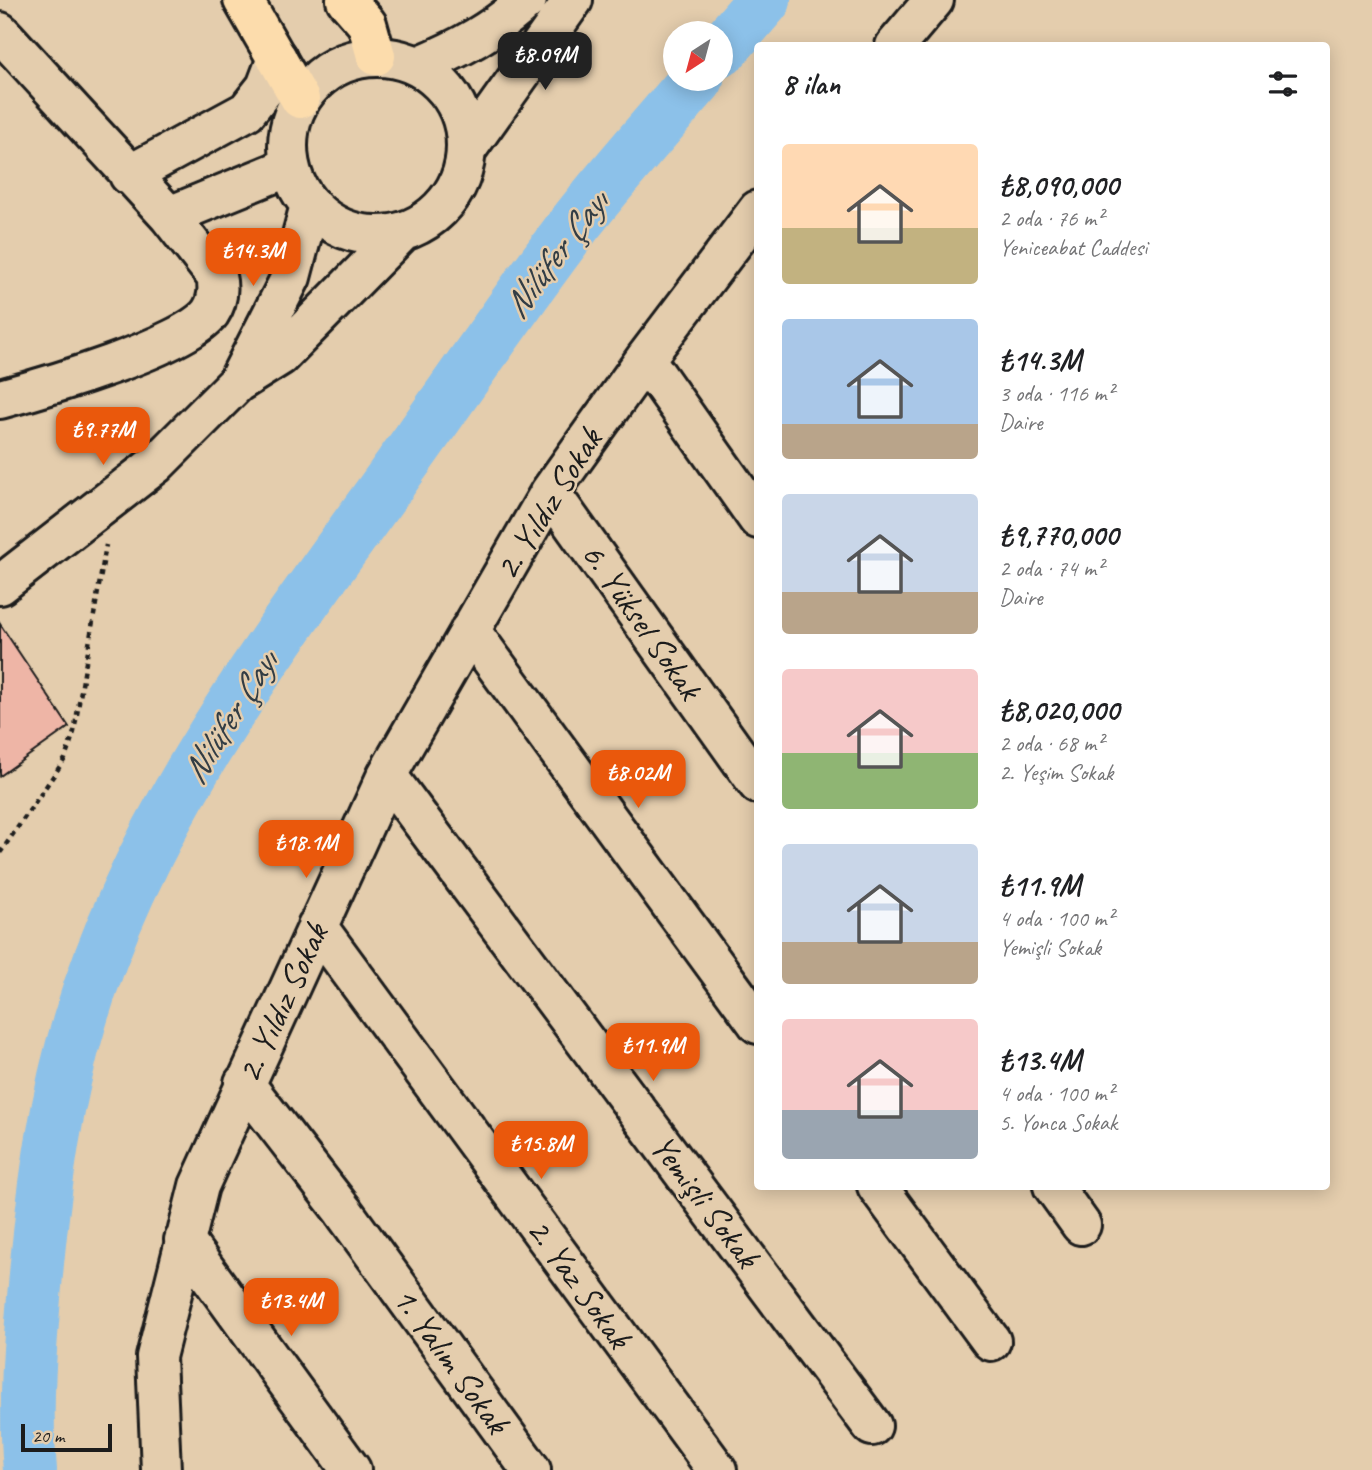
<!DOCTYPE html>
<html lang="tr">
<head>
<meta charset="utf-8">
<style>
  :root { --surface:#fff; --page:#f2f2f2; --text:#202124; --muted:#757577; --accent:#ea580c }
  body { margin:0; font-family:Caveat,sans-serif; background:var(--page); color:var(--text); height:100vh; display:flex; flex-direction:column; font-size:26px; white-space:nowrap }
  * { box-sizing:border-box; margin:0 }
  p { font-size:23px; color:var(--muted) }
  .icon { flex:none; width:38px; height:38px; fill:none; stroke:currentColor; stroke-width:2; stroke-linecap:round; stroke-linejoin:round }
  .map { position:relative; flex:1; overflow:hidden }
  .details { position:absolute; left:754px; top:42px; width:576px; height:1148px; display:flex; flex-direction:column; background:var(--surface); border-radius:7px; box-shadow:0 4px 18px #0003 }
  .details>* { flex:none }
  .needle { width:46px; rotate:216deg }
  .buttons { position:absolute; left:663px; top:21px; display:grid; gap:14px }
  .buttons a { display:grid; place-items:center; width:70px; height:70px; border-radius:50%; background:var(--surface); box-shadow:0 4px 18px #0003; font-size:35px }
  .scale { position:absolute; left:21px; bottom:18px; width:91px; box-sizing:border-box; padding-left:7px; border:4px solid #1c1c1c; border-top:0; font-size:19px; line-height:24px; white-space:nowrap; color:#1c1c1c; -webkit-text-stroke:5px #e4cdad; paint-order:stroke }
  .price { position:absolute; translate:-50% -60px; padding:0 16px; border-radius:14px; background:var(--accent); color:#fff; font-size:23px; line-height:46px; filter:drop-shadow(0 2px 4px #0008) }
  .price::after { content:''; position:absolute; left:50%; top:42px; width:21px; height:16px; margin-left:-10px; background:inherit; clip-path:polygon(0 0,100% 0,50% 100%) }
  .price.active { background:#222; color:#fff }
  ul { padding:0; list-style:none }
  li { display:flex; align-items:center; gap:21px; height:175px; padding:0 28px }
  li span { display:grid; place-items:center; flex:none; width:196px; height:140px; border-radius:7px; color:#555 }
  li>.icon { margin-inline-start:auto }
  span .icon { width:84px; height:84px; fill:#fffc; stroke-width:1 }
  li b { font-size:30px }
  h2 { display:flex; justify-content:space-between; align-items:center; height:84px; padding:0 28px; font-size:30px }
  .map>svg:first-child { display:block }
</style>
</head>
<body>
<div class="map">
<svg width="1372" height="1470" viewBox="0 0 1372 1470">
  <rect width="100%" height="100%" fill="#e4cdad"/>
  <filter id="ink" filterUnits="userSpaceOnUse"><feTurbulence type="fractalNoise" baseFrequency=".0143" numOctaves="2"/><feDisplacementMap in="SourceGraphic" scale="14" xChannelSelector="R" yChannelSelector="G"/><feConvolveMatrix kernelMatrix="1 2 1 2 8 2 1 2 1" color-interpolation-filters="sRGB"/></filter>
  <g filter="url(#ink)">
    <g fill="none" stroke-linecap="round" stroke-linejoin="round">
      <path stroke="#8cc1e9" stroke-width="54" d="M721,50L764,0
        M30,1470C24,1401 31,1332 37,1263C45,1181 56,1100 80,1020C139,820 268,651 388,484C450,398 510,309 574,225C613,175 656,127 697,79"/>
    </g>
    <path fill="#eeb5a6" stroke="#1c1c1c" stroke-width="2" d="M0,624L69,727L0,776Z"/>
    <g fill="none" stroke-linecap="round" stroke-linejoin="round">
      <g stroke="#1c1c1c" stroke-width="44">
        <path id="minor" d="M0,32L169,216L216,276C219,289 218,301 210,313C184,347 45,387 0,399
          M895,46L934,0
          M288 146a89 89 0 1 1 178 0a89 89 0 1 1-178 0Z
          M418,66C459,49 495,30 527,0
          M467,149L573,0
          M129,175L247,111L266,87L277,58
          M169,216L289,167
          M645,359L758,519
          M237,383L291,277L310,205
          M550,492L758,784
          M0,585L156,464L237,383L280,356L402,232
          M470,630L758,1024
          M387,775L872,1426
          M317,926L717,1470
          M244,1083L343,1211L531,1470
          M877,1186L991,1341
          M1053,1186L1081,1225
          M184,1240L351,1470
          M161,1470L156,1357L199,1186L387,775L550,492L645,359L758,210"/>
      </g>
      <g stroke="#1c1c1c" stroke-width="44">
        <path id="major" d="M243,0L300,99
          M346,0L367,24L376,56"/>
      </g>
      <path stroke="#1c1c1c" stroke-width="4.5" stroke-dasharray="5 5" stroke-linecap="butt" d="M0,853L65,759L74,732L106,545"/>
      <use href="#minor" stroke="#e4cdad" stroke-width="38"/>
      <use href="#major" stroke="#fcdcac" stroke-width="38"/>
    </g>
  </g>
  <g text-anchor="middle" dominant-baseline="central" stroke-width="5" stroke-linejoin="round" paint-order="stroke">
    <g font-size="35" fill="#1c1c1c" stroke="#e4cdad">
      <text transform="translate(548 504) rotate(-58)">2. Yıldız Sokak</text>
      <text transform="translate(642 621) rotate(55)">6. Yüksel Sokak</text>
      <text transform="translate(282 1003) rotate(-65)">2. Yıldız Sokak</text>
      <text transform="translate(705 1201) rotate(53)">Yemişli Sokak</text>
      <text transform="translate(579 1283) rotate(54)">2. Yaz Sokak</text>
      <text transform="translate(451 1360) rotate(54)">1. Yalım Sokak</text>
    </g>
    <g font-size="37" font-style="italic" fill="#323d45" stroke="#e4cdad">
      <text transform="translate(555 254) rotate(-53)">Nilüfer Çayı</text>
      <text transform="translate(229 717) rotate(-58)">Nilüfer Çayı</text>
    </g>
  </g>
</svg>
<div class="buttons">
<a><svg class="needle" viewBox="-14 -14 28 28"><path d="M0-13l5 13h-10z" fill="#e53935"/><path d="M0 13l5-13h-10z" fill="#757577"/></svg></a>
</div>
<div class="scale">20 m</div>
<b class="price active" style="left:545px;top:92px">₺8.09M</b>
<b class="price" style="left:253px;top:288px">₺14.3M</b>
<b class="price" style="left:103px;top:467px">₺9.77M</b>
<b class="price" style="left:638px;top:810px">₺8.02M</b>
<b class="price" style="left:306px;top:880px">₺18.1M</b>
<b class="price" style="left:653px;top:1083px">₺11.9M</b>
<b class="price" style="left:541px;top:1181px">₺15.8M</b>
<b class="price" style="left:291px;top:1338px">₺13.4M</b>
<section class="details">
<h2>8 ilan<svg class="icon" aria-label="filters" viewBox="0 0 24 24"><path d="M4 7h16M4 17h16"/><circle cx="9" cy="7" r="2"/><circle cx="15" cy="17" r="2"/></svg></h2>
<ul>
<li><span style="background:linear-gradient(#ffd9b3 60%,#c2b280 0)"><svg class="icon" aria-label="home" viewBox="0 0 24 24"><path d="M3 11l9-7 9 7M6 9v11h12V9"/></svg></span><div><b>₺8,090,000</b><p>2 oda · 76 m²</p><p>Yeniceabat Caddesi</p></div></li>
<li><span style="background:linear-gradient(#a9c7e8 75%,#b9a48a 0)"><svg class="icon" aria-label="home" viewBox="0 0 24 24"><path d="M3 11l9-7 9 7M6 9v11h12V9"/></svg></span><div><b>₺14.3M</b><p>3 oda · 116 m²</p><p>Daire</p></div></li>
<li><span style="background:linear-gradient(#c9d6e8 70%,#b9a48a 0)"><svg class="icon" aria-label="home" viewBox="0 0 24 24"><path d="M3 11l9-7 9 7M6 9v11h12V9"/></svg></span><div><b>₺9,770,000</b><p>2 oda · 74 m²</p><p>Daire</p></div></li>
<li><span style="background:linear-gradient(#f6c9c9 60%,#8fb573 0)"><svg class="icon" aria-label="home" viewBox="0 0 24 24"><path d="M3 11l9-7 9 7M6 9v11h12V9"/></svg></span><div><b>₺8,020,000</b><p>2 oda · 68 m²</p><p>2. Yeşim Sokak</p></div></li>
<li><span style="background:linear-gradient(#c9d6e8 70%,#b9a48a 0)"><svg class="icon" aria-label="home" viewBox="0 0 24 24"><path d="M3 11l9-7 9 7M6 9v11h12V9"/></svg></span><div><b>₺11.9M</b><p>4 oda · 100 m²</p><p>Yemişli Sokak</p></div></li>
<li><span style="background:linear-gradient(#f6c9c9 65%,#9aa5b1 0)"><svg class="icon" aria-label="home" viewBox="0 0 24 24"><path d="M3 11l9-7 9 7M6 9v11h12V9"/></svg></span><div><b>₺13.4M</b><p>4 oda · 100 m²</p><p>5. Yonca Sokak</p></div></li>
</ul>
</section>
</div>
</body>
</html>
